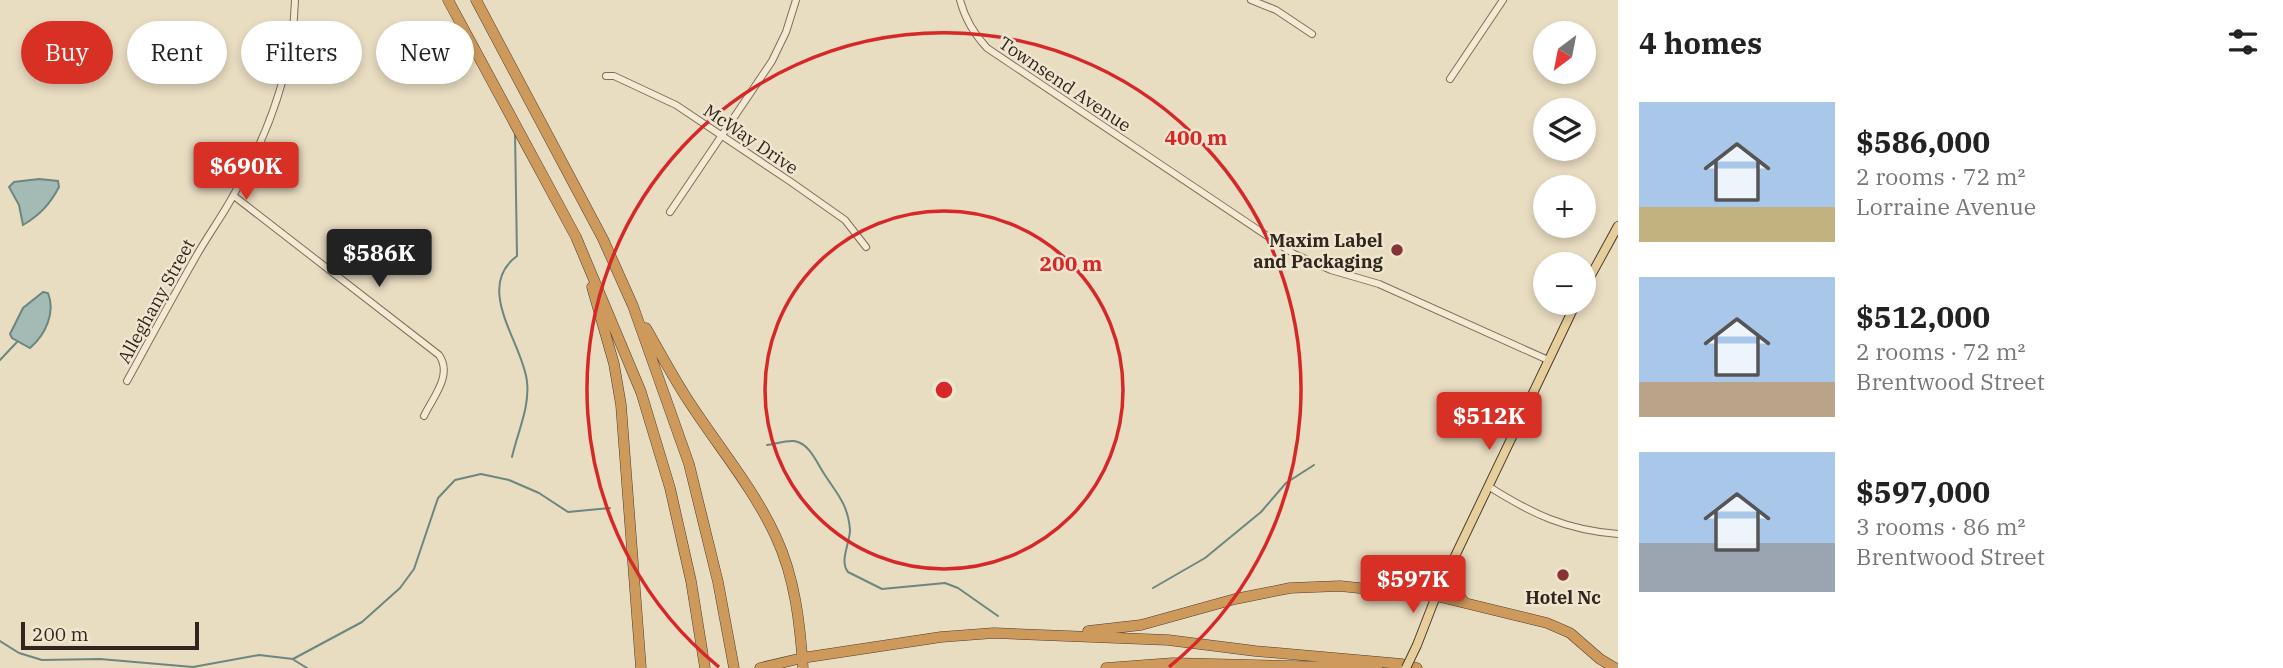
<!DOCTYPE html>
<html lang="en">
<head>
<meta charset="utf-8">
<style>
  :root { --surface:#fff; --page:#f2f2f2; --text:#222; --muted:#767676; --accent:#d93025 }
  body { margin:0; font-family:"IBM Plex Serif",serif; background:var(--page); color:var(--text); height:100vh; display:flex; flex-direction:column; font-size:26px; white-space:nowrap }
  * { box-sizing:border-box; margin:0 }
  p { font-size:23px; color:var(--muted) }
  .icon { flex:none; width:38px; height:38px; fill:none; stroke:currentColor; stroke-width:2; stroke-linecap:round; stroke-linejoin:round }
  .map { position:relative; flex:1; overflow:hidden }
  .details { display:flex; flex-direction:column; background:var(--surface); width:665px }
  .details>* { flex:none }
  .top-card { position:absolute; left:21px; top:21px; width:665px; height:63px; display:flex; gap:14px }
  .needle { width:46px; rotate:212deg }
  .controls { position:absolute; left:1533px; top:21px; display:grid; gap:14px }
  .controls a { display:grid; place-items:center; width:63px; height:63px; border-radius:50%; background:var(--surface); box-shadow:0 4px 10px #0003; font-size:35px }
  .scale { position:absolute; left:21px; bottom:18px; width:178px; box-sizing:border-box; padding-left:7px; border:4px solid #31261d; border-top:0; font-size:19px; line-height:24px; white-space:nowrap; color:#31261d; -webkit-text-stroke:5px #f0e6d0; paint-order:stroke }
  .price { position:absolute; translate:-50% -60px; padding:0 16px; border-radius:7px; background:var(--accent); color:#fff; font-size:23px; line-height:46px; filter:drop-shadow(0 2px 4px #0008) }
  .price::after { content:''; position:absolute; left:50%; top:42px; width:21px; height:16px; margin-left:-10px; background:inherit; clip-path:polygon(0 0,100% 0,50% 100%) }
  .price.on { background:#222; color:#fff }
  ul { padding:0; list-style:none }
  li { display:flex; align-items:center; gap:21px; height:175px; padding:0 21px }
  li span { display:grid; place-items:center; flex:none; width:196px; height:140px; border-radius:0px; color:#555 }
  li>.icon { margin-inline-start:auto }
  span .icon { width:84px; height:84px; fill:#fffc; stroke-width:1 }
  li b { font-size:30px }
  h2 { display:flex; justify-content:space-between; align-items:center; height:84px; padding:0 21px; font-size:30px }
  .tag { padding:0 24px; border-radius:32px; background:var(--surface); box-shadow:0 4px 10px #0003; font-size:24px; line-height:63px }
  .tag.on { background:var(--accent); color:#fff }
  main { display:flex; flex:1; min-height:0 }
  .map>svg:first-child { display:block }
</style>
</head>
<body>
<main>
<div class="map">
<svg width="1618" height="668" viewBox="0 0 1618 668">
  <rect width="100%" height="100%" fill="#e8dcc1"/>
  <path fill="#a3bbb4" stroke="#6c8780" stroke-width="2" d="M39,179L58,181L59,187C50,204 40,215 23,225L19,205L9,187L14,182Z
    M43,292L48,293C56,313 45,335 30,348L12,338L10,334L23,308Z"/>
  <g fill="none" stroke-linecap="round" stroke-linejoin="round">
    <path stroke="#6c8780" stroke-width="2" d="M0,360L17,342
      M767,445C775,444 787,440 794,441C809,443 816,461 823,472C836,493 848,503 850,530C850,543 839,561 848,572L882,589L945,583L958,588L998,616
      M512,457C517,434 530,407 527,382C524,345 473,288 517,256L515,132
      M1153,588L1205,558L1261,512L1286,483L1314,465
      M0,641L19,653L42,660L100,659L193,667L259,655L293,659L362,622L400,588L414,569L438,498L455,480L481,474L509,480L539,493L568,512L610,508
      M294,660L307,668"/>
    <g stroke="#7f6e5b" stroke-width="8">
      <path id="minor" d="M960,0C965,19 973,33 987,48L1294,254L1331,270L1379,284L1548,360
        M1251,0L1276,10L1312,34
        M606,76H614L676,105L791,182L845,220L866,247
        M1450,79L1503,0
        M234,196L439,355C453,375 433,397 424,416
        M670,212L772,61L786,32L796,0
        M127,381C149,341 171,300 194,260C206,238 221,218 233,196C267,137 293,69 295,0
        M1488,486C1532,514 1566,530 1618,534"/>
    </g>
    <g stroke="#4d3d2f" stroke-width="10">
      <path id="major" d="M1584,288L1618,226
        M1417,645L1436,596L1576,303"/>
    </g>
    <g stroke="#4d3d2f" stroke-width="11">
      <path id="highway" d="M448,0L576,237L641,392L670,488L691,581L705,668
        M476,0L603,239L633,306L689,464L718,582L734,668
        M592,287L614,364L621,405L641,668
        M646,328C659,351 672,375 686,397C716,444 753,487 776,537C795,578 800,623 803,668
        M1451,566L1453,587L1464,602
        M1088,631L1141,625L1235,599L1290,588L1340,586L1436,596L1547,623L1570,633L1600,659L1615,668
        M760,668L802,658L941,637L994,633L1168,640L1255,651L1402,664L1417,668
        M1106,668L1173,663L1377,668"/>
    </g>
    <use href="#minor" stroke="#f4ead3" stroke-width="6"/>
    <use href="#major" stroke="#e7cf9d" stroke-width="8"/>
    <use href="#highway" stroke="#ce9a5b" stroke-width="10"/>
    <g stroke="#4d3d2f" stroke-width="10" stroke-linecap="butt">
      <path id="major-bridge" d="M1406,668L1417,645"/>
    </g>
    <use href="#major-bridge" stroke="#e7cf9d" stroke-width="8"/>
  </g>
  <g fill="none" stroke="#d62828" stroke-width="3.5">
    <circle cx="944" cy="390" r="179"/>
    <path d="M719 667A357 357 0 1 1 1169 667"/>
  </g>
  <g fill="#873234" stroke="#f0e6d0" stroke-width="2.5">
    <circle cx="1397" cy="250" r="7"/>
    <circle cx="1563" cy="575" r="7"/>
  </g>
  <g text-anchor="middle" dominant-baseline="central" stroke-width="5" stroke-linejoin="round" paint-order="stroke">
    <g font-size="18" fill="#31261d" stroke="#f0e6d0">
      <text transform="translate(1065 84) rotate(34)">Townsend Avenue</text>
      <text transform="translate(751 139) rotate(34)">McWay Drive</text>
      <text transform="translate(156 301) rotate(-61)">Alleghany Street</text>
    </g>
    <g font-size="18" font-weight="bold" fill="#31261d" stroke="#f0e6d0" text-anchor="end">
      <text x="1383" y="240">Maxim Label<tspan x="1383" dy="21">and Packaging</tspan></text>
      <text x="1563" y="597" text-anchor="middle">Hotel Nc</text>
    </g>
  </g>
  <circle cx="944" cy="390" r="10" fill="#d62828" stroke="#f0e6d0" stroke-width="3.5"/>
  <g font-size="21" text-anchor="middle" font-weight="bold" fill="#d62828" stroke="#f0e6d0" stroke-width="5" stroke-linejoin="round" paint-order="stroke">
    <text x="1196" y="145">400 m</text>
    <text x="1071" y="271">200 m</text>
  </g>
</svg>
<div class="controls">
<a><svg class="needle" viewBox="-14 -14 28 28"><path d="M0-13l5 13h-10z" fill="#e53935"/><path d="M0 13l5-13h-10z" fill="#767676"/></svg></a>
<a><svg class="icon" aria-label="layers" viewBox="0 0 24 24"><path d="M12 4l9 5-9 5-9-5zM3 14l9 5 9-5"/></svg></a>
<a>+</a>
<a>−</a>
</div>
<div class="scale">200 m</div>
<b class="price" style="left:246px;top:202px">$690K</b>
<b class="price on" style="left:379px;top:289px">$586K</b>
<b class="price" style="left:1489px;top:452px">$512K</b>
<b class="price" style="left:1413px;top:615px">$597K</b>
<div class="top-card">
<a class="tag on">Buy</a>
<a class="tag">Rent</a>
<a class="tag">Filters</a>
<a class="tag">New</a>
</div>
</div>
<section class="details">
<h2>4 homes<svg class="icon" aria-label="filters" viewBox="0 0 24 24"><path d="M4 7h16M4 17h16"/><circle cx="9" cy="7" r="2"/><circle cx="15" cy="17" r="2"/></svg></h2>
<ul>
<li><span style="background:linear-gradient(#a9c7e8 75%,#c2b280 0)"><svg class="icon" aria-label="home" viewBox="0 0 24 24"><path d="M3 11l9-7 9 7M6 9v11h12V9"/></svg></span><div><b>$586,000</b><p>2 rooms · 72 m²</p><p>Lorraine Avenue</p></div></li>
<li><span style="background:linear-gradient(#a9c7e8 75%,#b9a48a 0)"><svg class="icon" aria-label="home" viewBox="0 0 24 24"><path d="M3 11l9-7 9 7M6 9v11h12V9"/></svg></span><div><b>$512,000</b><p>2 rooms · 72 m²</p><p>Brentwood Street</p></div></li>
<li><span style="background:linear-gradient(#a9c7e8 65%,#9aa5b1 0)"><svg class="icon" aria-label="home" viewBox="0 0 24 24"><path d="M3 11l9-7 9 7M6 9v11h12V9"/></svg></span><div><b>$597,000</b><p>3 rooms · 86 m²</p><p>Brentwood Street</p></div></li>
</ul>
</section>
</main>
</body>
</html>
